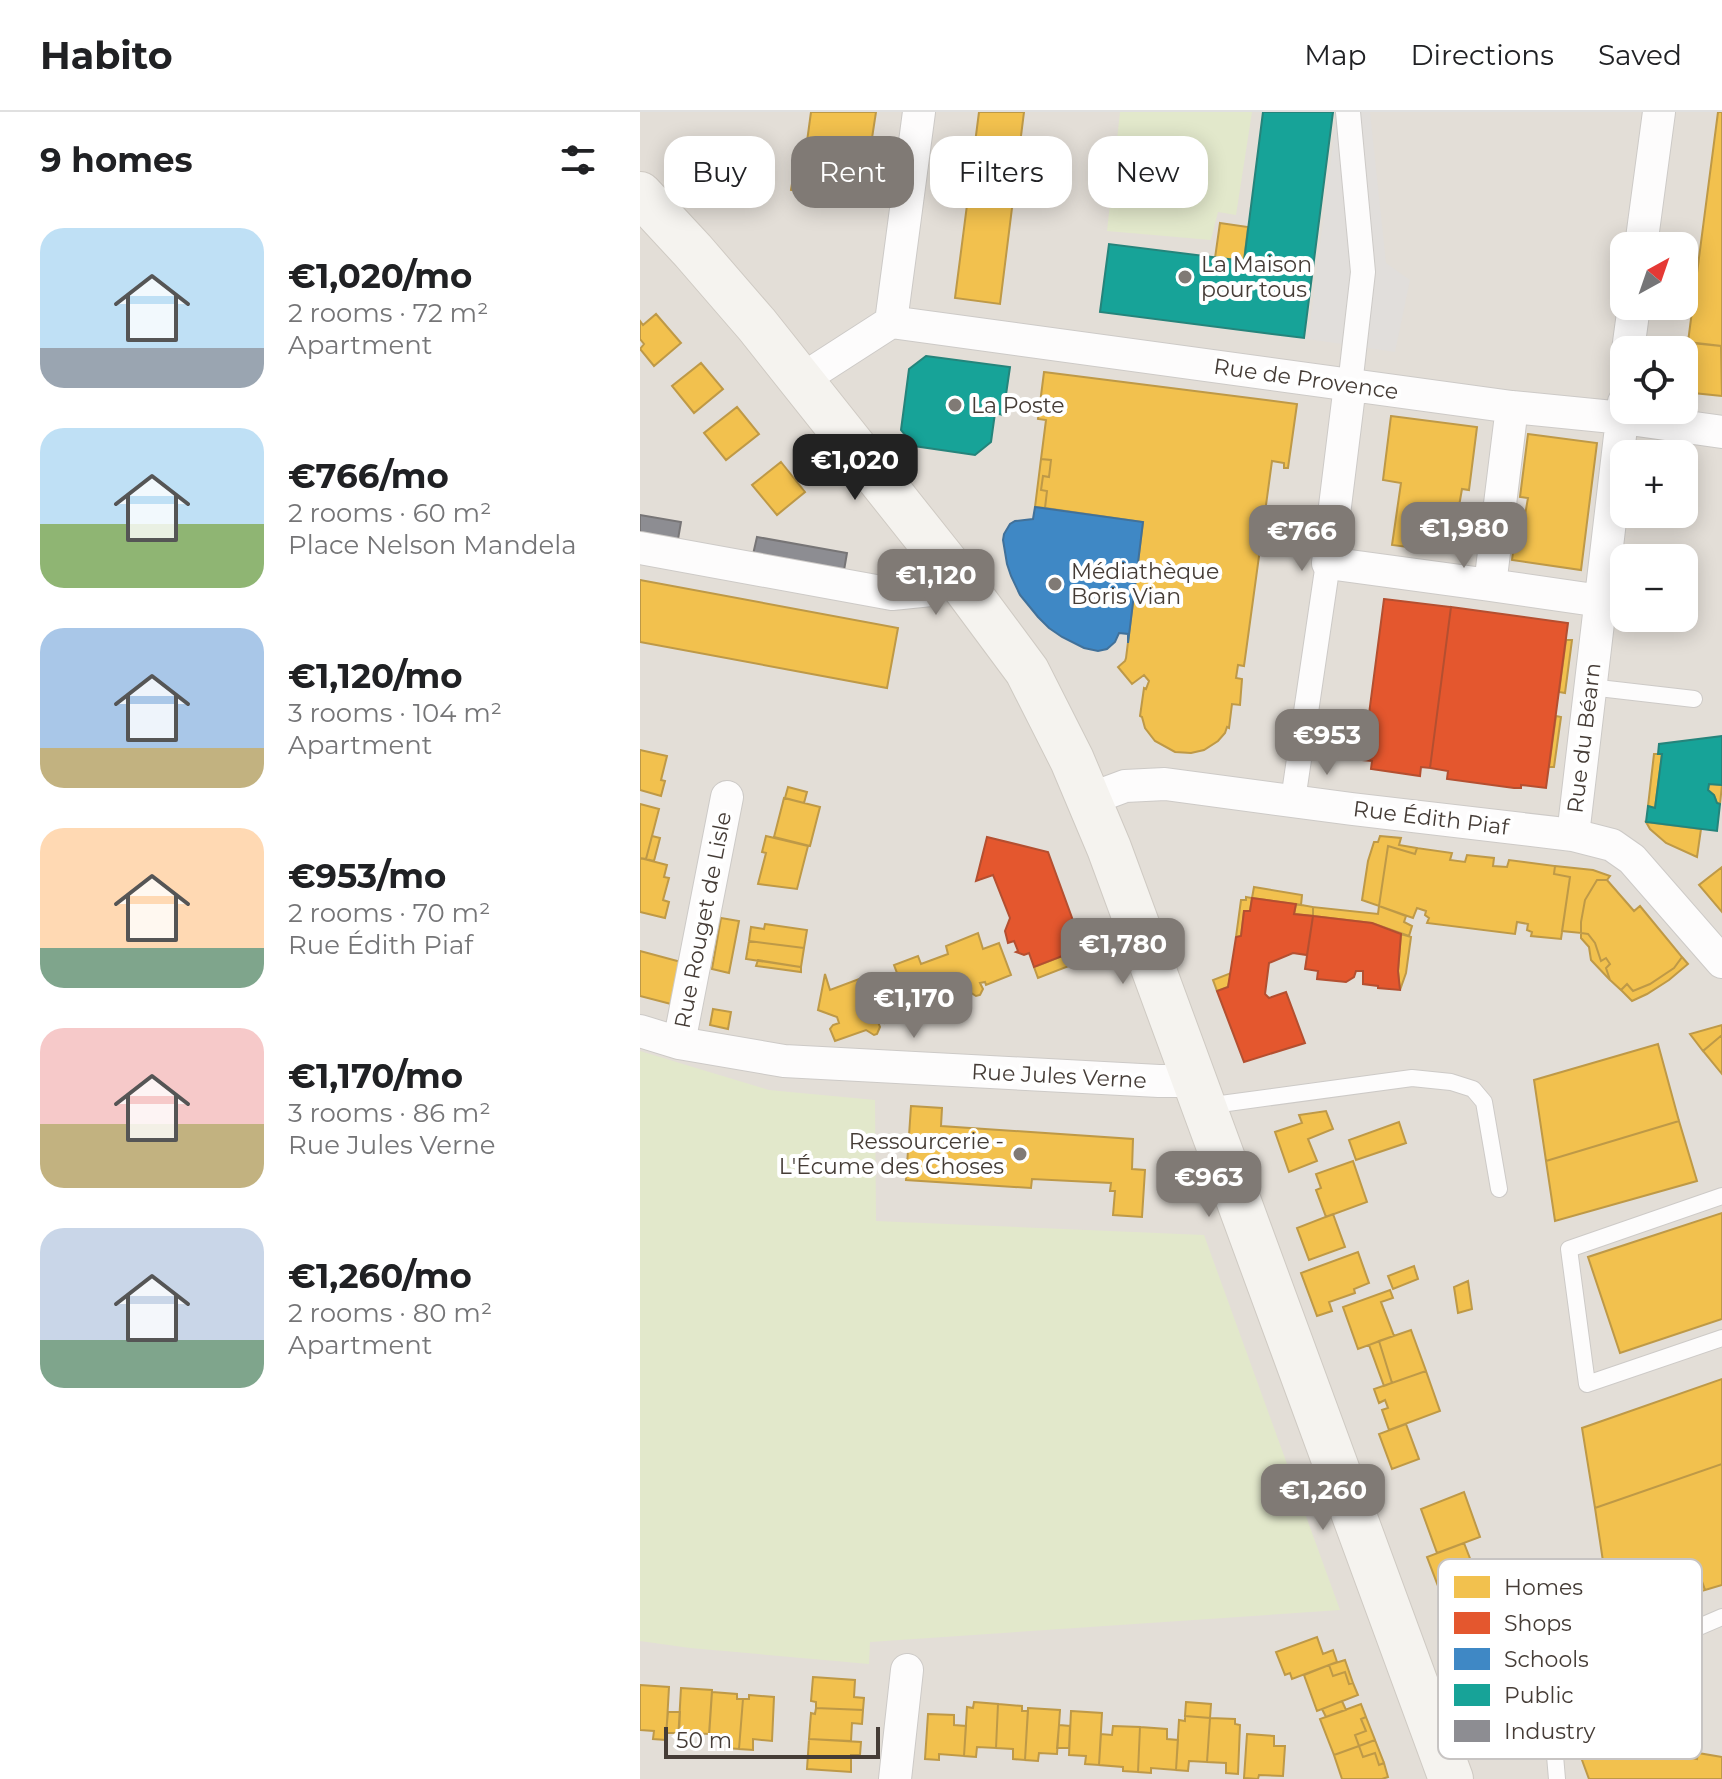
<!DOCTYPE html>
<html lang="en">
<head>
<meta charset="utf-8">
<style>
  :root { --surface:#fff; --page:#f6f6f6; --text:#202124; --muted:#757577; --line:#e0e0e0; --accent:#807a75 }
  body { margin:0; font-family:Montserrat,sans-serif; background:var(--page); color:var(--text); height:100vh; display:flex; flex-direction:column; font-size:30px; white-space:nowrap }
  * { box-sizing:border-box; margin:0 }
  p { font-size:26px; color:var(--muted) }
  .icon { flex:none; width:44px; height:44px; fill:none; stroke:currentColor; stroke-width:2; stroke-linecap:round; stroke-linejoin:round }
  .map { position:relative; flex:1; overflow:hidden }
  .drawer { display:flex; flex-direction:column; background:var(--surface); width:640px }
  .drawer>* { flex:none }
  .guide { position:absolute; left:24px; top:24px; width:760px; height:72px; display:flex; gap:16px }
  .needle { width:52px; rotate:40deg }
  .buttons { position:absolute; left:970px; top:120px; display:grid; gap:16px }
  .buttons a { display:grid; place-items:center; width:88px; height:88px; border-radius:16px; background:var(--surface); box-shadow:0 4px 20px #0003; font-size:40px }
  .scale { position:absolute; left:24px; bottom:20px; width:216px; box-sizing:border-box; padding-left:8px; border:4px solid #453c36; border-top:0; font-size:22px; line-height:28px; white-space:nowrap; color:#453c36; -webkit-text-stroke:6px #fff; paint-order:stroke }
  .price { position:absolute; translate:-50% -68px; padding:0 18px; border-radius:16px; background:var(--accent); color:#fff; font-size:26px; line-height:52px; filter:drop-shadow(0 2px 4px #0008) }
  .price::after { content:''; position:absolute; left:50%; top:48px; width:24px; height:18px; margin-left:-12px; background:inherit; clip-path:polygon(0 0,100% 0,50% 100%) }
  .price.current { background:#222; color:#fff }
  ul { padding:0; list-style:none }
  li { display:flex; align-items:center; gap:24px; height:200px; padding:0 40px }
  li span { display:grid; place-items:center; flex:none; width:224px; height:160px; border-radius:24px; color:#555 }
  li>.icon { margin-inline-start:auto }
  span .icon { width:96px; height:96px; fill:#fffc; stroke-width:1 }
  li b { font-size:34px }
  h2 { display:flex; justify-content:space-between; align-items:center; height:96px; padding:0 40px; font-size:34px }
  .pill { padding:0 28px; border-radius:24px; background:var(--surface); box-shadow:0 4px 20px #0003; font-size:28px; line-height:72px }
  .pill.current { background:var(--accent); color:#fff }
  header { display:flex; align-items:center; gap:48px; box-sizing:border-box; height:112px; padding:0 40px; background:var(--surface); border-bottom:2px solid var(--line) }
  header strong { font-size:38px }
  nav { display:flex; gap:44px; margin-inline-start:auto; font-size:28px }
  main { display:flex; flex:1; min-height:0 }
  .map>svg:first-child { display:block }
</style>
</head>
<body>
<header>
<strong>Habito</strong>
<nav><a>Map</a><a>Directions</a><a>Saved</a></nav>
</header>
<main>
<section class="drawer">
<h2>9 homes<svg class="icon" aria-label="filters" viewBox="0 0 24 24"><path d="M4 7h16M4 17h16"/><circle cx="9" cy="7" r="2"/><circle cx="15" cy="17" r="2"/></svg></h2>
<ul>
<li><span style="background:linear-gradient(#bfe0f5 75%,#9aa5b1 0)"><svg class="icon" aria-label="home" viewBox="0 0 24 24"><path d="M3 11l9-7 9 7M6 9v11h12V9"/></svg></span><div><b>€1,020/mo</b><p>2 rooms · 72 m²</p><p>Apartment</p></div></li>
<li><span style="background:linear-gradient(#bfe0f5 60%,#8fb573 0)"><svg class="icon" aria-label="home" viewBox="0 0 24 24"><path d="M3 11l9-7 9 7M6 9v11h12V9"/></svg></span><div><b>€766/mo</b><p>2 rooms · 60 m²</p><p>Place Nelson Mandela</p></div></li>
<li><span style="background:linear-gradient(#a9c7e8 75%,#c2b280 0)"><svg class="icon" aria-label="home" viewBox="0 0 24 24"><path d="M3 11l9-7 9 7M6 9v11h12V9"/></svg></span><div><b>€1,120/mo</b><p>3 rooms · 104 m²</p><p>Apartment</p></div></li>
<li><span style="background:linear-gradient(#ffd9b3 75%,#7fa58c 0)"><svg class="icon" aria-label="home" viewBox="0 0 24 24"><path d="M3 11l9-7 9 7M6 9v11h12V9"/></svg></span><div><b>€953/mo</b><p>2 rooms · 70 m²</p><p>Rue Édith Piaf</p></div></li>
<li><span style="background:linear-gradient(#f6c9c9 60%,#c2b280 0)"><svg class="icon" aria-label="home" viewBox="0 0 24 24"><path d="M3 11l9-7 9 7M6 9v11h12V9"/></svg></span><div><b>€1,170/mo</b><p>3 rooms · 86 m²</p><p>Rue Jules Verne</p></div></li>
<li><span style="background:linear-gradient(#c9d6e8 70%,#7fa58c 0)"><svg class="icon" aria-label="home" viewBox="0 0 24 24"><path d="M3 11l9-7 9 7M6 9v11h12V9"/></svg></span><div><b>€1,260/mo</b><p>2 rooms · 80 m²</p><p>Apartment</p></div></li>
</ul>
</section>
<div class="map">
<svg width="1082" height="1667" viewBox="0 0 1082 1667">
  <rect width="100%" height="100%" fill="#efedea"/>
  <path fill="#e3ded7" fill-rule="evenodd" d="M0,0H1082V1667H0ZM984,134H1044V194H984ZM984,238H1044V298H984ZM984,342H1044V402H984ZM984,446H1044V506H984Z"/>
  <path fill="#e2e8cb" d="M480,0H612L596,103L578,100L571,128L467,119Z
    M0,939L129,978L235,988L236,1109L564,1123L700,1498L230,1530L229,1552L50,1536L0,1529Z"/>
  <path fill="#e1dedb" d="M697,0H730L746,151L770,168L755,240L668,227Z"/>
  <path fill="#f2c14e" stroke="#be9947" stroke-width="2" d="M171,0H236L228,52L234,53L230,83L182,76L181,82L151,78L158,36L166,37Z
    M339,0H384L360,192L315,186Z
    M1078,0H1082V234L1048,230Z
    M580,111L608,115L604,149L575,146Z
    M16,202L41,231L14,254L0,237L4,232L0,227V209L3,213Z
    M1051,231L1081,234L1082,284L1044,280L1048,238L1050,239Z
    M61,251L83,277L54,301L32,274Z
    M404,260L657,292L648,356H644V351L632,349L604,554L598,553L596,566L602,567L600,593L592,592L589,616L587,615L585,621L578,629L564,638L551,641L535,640L515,629L505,616L502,605L500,604L504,576L506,577L509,569L504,563L492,572L478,555L485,549L486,546L503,410L405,396L407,379L401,378L403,364L409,365L411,348L401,347L406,308L398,307Z
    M97,295L119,322L86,348L64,321Z
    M751,304L837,315L829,378L822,377L819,394L827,395L821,442L752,433L761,371L743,368Z
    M888,322L957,331L941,458L872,448L878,402L885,403L888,386L880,385Z
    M401,347L411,348L409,365L403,364L401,378L407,379L405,396L395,395Z
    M141,350L165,380L137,403L112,373Z
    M0,468L258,516L247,576L0,530Z
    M926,528H932L925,581L919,580Z
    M916,604L921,605L914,655H909Z
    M0,638L27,644L21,668L25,669L21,684L0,678Z
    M1014,642H1022L1015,696L1008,694Z
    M1069,672L1082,673L1080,692L1077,691L1074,683L1068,678Z
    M148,675L167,680L164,691L145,686Z
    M144,686L180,695L170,734L134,725Z
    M0,692L19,697L6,747L0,746Z
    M1006,710L1061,717L1057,745L1026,731L1010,717Z
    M12,724L20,726L14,749L6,747Z
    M126,724L168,734L157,777L118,772L126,741L122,740Z
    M740,724L761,726L759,733L777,736L775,742L748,734L739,794L722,788L728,749L734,730H738Z
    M748,734L775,742L777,736L812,741L810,748L825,750L827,743L854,746L853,754L867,755L869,748L915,754L914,762L930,765L921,827L891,824L892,820L887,818L888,812L877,810L875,822L787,811L789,806L785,803L786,799L777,796L773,806L739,794Z
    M0,746L27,753L24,765L29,766L23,788L29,790L25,806L0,800Z
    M915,754L953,758L970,764L967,768H957L945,788L941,810V821L922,819L930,765L914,762Z
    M1082,755V800L1059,773Z
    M957,768H967L994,799L1000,794L1042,845L1034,856L1010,872L993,879L987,872L981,878L970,868L966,856L970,852L966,846L961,849L955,831L948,822L941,821V810L945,788Z
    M614,775L662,783L661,793L612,786Z
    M606,785L612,786L610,799H604L601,824L596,825L601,788H606Z
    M656,792L673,795V804L654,802Z
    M739,794L766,804L764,810L772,814L769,824L732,811L673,804V795L738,802Z
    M81,806L99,809L89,861L72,857Z
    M125,812L167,818L164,836L109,829L111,815L124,817Z
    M338,821L343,837L359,831L371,863L346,873L345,870L340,871L343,877L340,883L336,884L328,879L296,891L295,888L289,891L291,896L288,902L285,904L277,899L245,911L244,908L238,910L240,915L237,922L234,923L226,918L195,929L190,917L193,913L199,911L197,905L178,898L185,862L190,878L227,864L229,871L257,861L254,853L278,844L281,852L308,842L306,834Z
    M941,821L948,822L955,831L961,849L966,846L970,852L966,856L970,868L951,848L949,835L941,826Z
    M761,822L771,825L766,861L760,878L758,859Z
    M109,829L164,836L161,855L106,847Z
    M443,836L447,847L398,866L394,855Z
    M0,839L41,850L31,892L0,884Z
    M1042,845L1048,852L1029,868L1007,882L992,889L981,878L987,872L993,879L1010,872L1034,856Z
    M118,848L161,855V860L116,854Z
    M591,861L588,875L577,879L573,868Z
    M73,897L91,900L88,917L70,913Z
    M1082,913V923L1063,939L1050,922Z
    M1082,923V962L1063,939Z
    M1018,932L1039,1009L906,1049L894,968Z
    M271,994L302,996L301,1014L493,1027L492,1057L505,1058L502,1105L473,1103L475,1079H470L471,1071L392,1067L391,1076L266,1068Z
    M686,999L693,1017L668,1027L677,1049L649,1060L635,1020L662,1011L659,1003Z
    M1039,1009L1057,1069L915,1109L906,1049Z
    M759,1010L766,1031L716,1048L709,1028Z
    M713,1049L727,1090L686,1105L676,1078L681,1076L676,1062Z
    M1082,1101V1207L980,1241L948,1145Z
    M693,1102L705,1135L669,1148L657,1116Z
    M718,1140L729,1171L714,1177L715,1181L689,1190L692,1199L677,1204L661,1161Z
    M774,1154L778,1167L753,1177L748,1164Z
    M828,1169L832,1197L818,1201L814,1175Z
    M750,1178L753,1186L741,1190L754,1224L718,1237L703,1195Z
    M771,1218L786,1259L752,1271L739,1229Z
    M739,1229L752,1271L744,1274L729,1233Z
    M786,1259L800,1299L749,1318L742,1298L748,1296L745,1288L739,1291L734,1277Z
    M1082,1267V1352L955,1396L942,1316Z
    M766,1312L779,1347L752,1357L739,1322Z
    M1082,1352V1473L1065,1478L1057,1455L1017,1469L1025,1492L1001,1500L1026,1568L984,1589L955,1396Z
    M824,1380L840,1425L797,1441L781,1397Z
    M824,1431L838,1467L821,1473L819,1466L798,1474L787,1445Z
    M1057,1455L1065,1478L1025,1492L1017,1469Z
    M677,1525L683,1542L693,1538L697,1550L652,1567L650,1561L645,1563L636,1540Z
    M705,1548L713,1571L709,1572L705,1560L693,1564L689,1553Z
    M689,1553L693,1564L705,1560L709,1572L713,1571L718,1583L677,1599L664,1563Z
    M173,1565L215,1568L214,1585L224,1586L223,1598L176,1596V1590L171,1589Z
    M0,1573L29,1575L26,1628L13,1627L14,1619L0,1618Z
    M41,1576L72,1578L69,1622L52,1621L51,1629H38Z
    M72,1580L97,1582V1587H103L99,1637L87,1636V1626L69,1625Z
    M109,1583L134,1585L132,1629L113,1627V1638L99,1637L103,1587H109Z
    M702,1589L706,1598L686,1605L682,1597Z
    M334,1590L358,1592L356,1636L337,1635L336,1645L324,1644L327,1595L333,1596Z
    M546,1590L571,1592L570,1606L545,1604Z
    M358,1592L382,1594V1599H388L385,1648L373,1647V1637L356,1636Z
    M721,1592L726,1605L721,1607L726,1619L715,1623L719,1634L694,1643L680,1607Z
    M176,1596L223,1598L222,1612L212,1611L211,1629L169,1627L171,1601L175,1602Z
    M388,1596L420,1598L417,1642L399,1641L398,1649L385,1648Z
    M431,1599L462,1601L459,1653L445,1652L446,1644L429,1643Z
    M28,1600H40L39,1621H26Z
    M288,1602L314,1603V1613L326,1614L324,1644L299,1642V1648L285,1647Z
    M545,1604L570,1606L567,1650L549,1649L548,1659L536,1658L539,1608L545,1609Z
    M726,1605L735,1628L719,1634L715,1623L726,1619L721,1607Z
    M570,1606L595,1607V1612L600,1613L598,1662L586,1661V1651L567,1650Z
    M419,1613L430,1614L429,1636H417Z
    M473,1614L500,1615L498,1660L483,1659V1655L459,1653L461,1622L472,1623Z
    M500,1615L527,1617V1627L538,1628L536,1658L511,1656V1661L498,1660Z
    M985,1620L993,1638L1008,1640V1637L1057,1647L1058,1641L1082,1645V1667H949L935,1629Z
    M607,1622L634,1624V1634H645L643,1664L619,1663L618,1667L604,1666Z
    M169,1627L221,1630L220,1643H211V1660L167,1657Z
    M735,1628L744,1651L739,1653L735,1641L723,1645L719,1634Z
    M719,1634L723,1645L735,1641L739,1653L744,1651L748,1665L742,1667H702L694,1643Z"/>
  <path fill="#e4572e" stroke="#b44f30" stroke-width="2" d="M744,487L811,495L790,656L781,655L780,664L731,657L732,649L723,648Z
    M811,495L928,511L906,676L881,673V676H874L807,667L808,659L790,656Z
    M347,725L408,740L443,836L394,855L389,841L384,843L376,840L378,839L374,829L368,831L365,819L370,806L353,763L336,769Z
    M612,786L656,792L654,802L673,804L667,843L653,841L629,851L625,882L629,886L646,880L665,931L604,950L577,879L588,875L596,825L601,824L604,799H610Z
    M673,804L732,811L761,822L758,859L760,878L738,876V874L723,872V859H716L714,865L706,870L677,867L678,859L665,857Z"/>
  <path fill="#3f88c5" stroke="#41719a" stroke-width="2" d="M395,395L503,410L488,531V522L479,521L475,530L467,537L458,539L444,536L422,525L409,516L398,505L380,483L371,464L367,452L363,428L364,422L370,412L375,409L393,407Z"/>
  <path fill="#17a398" stroke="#25847b" stroke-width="2" d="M623,0H693L664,226L460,200L469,132L604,149Z
    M286,244L370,255L363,303L355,301L351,330L335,343L274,334L261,318L269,257Z
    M1082,624V673L1069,672L1068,678L1074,683L1077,691L1080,692L1077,719L1006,710L1008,694L1015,696L1022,642H1018L1019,632Z"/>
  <path fill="#8d8d92" stroke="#777576" stroke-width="2" d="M0,403L41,410L37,433L0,426Z
    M117,425L207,441L203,464L112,447Z"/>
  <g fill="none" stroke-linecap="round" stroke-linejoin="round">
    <g stroke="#cdcac7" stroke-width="18">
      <path id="service" d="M950,575L1054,587
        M566,994L772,966L811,970L833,977L844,990L859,1077
        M1082,1084L929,1137L947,1272L1082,1226
        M1024,1530L1082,1505
        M917,1667L911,1597L939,1515L929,1464"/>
    </g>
    <g stroke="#cdcac7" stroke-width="26">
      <path id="pedestrian" d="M708,0L723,160L710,273
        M653,688L688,451"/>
    </g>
    <g stroke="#cdcac7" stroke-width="34">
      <path id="minor" d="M1001,134L1019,0
        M251,210L872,295L983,306L1082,320
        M988,238L994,194
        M161,268L251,210L279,0
        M710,273L688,451L850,473
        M872,295L850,473L961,489
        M0,436L252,482L291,478L315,462
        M450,687L485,674L525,672L712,697L933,723L972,733L992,747L1082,850
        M933,723L984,290
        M0,919L39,931L144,949L519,969H538L552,964
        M39,931L87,685
        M255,1667L267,1558"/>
    </g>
    <g stroke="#cfcac3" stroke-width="46">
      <path id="secondary" d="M0,82L53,139L117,213L315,462L387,559L432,648L469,736L811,1667"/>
    </g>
    <use href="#service" stroke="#fdfcfc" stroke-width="16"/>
    <use href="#pedestrian" stroke="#fdfcfc" stroke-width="24"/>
    <use href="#minor" stroke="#fdfcfc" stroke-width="32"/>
    <use href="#secondary" stroke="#f5f3ef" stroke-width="44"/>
  </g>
  <g fill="#807a75" stroke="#fff" stroke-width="3">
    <circle cx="545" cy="165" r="8"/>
    <circle cx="315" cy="293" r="8"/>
    <circle cx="415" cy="472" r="8"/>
    <circle cx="380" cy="1042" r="8"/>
  </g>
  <g text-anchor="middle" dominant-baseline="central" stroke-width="8" stroke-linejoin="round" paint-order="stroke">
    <g font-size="22" fill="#453c36" stroke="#fff" text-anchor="start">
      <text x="561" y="152">La Maison<tspan x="561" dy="25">pour tous</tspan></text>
      <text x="331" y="293">La Poste</text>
      <text x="431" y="459">Médiathèque<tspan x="431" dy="25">Boris Vian</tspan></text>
      <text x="364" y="1029" text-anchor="end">Ressourcerie -<tspan x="364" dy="25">L'Écume des Choses</tspan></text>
    </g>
    <g font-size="22" fill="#453c36" stroke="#fff">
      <text transform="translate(666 267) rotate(8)">Rue de Provence</text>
      <text transform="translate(944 626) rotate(-83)">Rue du Béarn</text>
      <text transform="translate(791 706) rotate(7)">Rue Édith Piaf</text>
      <text transform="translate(63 808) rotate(-79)">Rue Rouget de Lisle</text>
      <text transform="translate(419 964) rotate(3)">Rue Jules Verne</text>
    </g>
  </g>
  <rect x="798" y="1447" width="264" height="200" rx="12" fill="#fff" stroke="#c7c4c3" stroke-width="2"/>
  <rect x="814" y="1464" width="36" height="22" fill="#f2c14e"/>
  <rect x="814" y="1500" width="36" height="22" fill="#e4572e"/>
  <rect x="814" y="1536" width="36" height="22" fill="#3f88c5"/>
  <rect x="814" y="1572" width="36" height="22" fill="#17a398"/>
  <rect x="814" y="1608" width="36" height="22" fill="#8d8d92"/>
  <g font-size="22" fill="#453c36">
    <text x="864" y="1483">Homes</text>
    <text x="864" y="1519">Shops</text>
    <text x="864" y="1555">Schools</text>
    <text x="864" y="1591">Public</text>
    <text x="864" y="1627">Industry</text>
  </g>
</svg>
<div class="buttons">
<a><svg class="needle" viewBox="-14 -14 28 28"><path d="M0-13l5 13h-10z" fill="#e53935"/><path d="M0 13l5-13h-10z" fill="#757577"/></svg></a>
<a><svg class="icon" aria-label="locate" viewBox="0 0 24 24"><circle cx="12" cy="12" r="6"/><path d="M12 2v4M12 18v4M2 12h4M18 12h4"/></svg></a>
<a>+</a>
<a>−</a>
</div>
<div class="scale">50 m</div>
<b class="price current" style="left:215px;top:390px">€1,020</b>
<b class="price" style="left:824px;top:458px">€1,980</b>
<b class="price" style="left:662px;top:461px">€766</b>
<b class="price" style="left:296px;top:505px">€1,120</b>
<b class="price" style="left:687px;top:665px">€953</b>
<b class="price" style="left:483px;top:874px">€1,780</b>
<b class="price" style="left:274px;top:928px">€1,170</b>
<b class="price" style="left:569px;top:1107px">€963</b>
<b class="price" style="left:683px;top:1420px">€1,260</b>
<div class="guide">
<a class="pill">Buy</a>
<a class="pill current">Rent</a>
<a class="pill">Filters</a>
<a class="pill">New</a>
</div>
</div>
</main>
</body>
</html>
